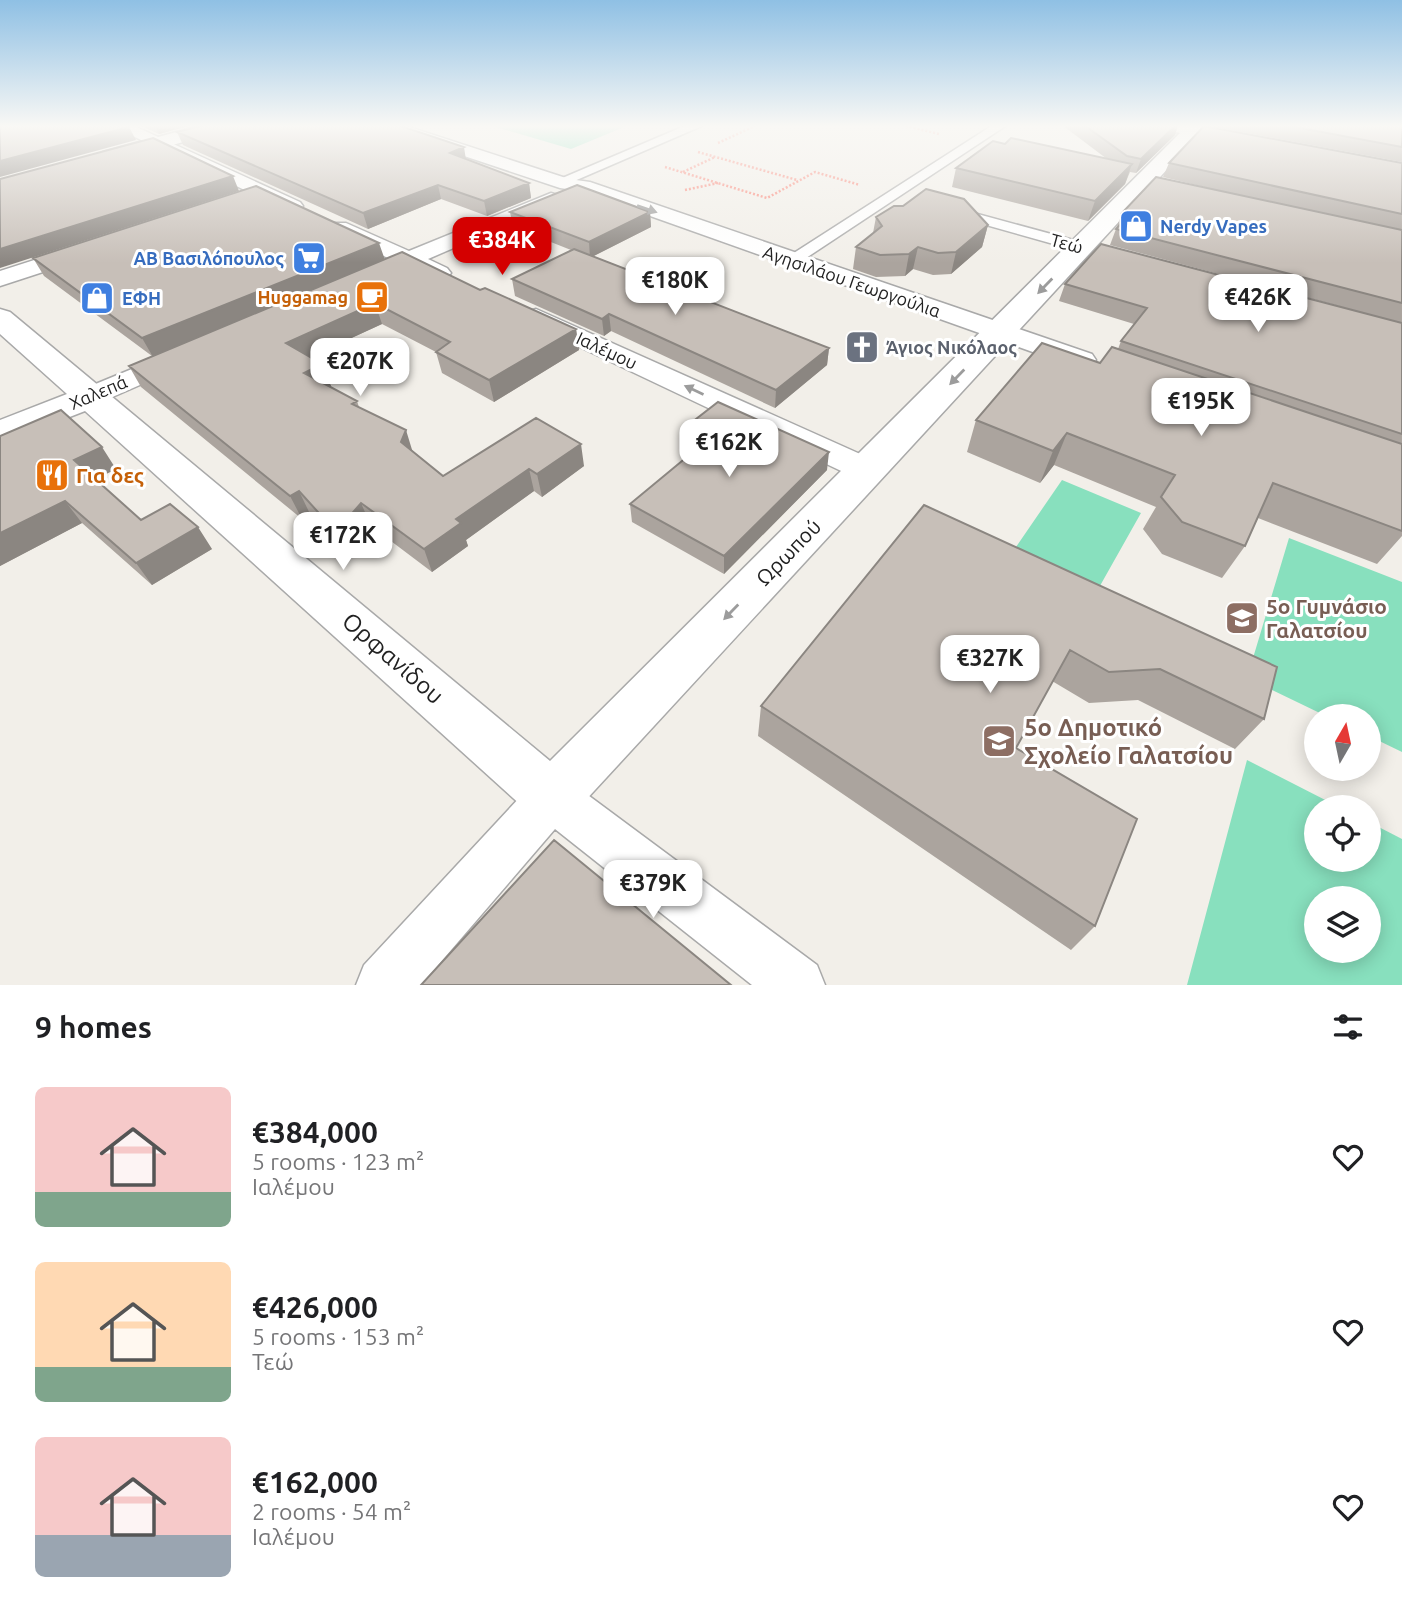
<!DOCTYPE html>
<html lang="en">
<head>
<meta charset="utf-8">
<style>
  :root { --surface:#fff; --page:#f6f6f6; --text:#202124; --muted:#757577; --accent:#d40000 }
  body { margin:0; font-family:Ubuntu,sans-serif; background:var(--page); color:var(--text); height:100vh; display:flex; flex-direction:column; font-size:26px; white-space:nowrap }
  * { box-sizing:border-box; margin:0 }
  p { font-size:23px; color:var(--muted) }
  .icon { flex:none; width:38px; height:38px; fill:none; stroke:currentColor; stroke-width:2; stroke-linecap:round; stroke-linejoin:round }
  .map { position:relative; height:985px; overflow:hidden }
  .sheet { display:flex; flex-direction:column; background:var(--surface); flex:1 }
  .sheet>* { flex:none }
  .needle { width:46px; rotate:9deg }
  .tools { position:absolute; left:1304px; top:704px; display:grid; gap:14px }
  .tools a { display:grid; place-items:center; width:77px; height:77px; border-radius:50%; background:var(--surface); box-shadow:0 4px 18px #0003; font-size:35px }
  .price { position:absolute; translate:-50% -60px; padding:0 16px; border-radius:14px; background:#fff; color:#222; font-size:23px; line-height:46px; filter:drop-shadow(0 2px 4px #0008) }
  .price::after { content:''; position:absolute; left:50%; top:42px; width:21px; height:16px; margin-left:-10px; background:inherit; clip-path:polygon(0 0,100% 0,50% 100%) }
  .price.selected { background:var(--accent); color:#fff }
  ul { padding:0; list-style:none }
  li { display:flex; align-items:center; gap:21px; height:175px; padding:0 35px }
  li span { display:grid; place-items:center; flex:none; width:196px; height:140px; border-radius:10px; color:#555 }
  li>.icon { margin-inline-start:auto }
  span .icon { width:84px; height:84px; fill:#fffc; stroke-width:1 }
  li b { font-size:30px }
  h2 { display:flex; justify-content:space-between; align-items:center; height:84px; padding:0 35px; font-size:30px }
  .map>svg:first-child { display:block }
</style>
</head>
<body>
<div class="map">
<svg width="1402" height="985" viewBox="0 0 1402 985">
  <rect width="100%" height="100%" fill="#f2efe9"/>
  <path fill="#88e0be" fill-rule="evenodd" d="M489,125H629L571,149Z
    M1062,480L1141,513L1092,600L1007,560Z
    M1289,538L1402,582V752L1369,736L1368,716H1326L1247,678Z
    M1247,760L1339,807H1316V859H1368L1369,822L1402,839V985H1187ZM1316,898H1368V950H1316Z"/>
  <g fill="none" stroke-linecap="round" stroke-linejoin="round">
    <g stroke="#a9a9a9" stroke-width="3">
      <path id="pedestrian" d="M687,125H704L565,185H555L553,182Z
        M993,125H1007L797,264H785L783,260Z
        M952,207L1088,244L1090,247L1082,252L947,214L945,211Z"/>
    </g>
    <g stroke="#a9a9a9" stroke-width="3">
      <path id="minor" d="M110,125H132L300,202L303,206L300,210H286Z
        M378,125H403L569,179L590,182L1092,354L1096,360L1092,366L1082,368L1072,366L580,191L560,188L380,128Z
        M1157,125H1192L1234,133L1236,137L1228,142L1165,130Z
        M551,193L558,195L561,199L558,203L428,259L447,268L451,273L447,278C431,282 422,268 408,268C400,268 398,271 390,269L387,264L390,259L332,231L328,227L332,223H346L409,251Z
        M81,245L89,247L92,252L89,257L0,286V271Z
        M536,309L878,462L883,470L878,478L867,481L856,478L527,322L523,317L527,312Z
        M178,350L188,352L192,358L188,364L101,402L91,405L81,402L77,396L81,390Z
        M552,774L569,781L817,965L825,985H752L555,829L421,985H356L364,965L535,781Z"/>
    </g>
    <g stroke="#a9a9a9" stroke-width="3">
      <path id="tertiary" d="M202,125H233L231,129L110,162L103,160L100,156L103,152Z
        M1188,125H1208L571,816L552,824L533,816L85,411L0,444V420L67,394L0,334V309L10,312L550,761Z"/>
    </g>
    <path stroke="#fa8072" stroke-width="2.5" stroke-dasharray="2 2" stroke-linecap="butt" d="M902,125L939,134
      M718,143L757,125
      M698,152L797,180
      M665,167L767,198L815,172L860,185
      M683,172L715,157
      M685,190L718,183"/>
    <use href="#pedestrian" fill="#fff" fill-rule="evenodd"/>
    <use href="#minor" fill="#fff" fill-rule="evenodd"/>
    <use href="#tertiary" fill="#fff" fill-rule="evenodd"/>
  </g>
  <path fill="#aba49e" d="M139,125H192L159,134Z
    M1062,125H1178L1175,135L1136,173L1130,172L1125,184L1088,221L952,187L956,168L1005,144L1107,159Z
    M1210,125H1402V162L1210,126Z
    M177,132L466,159L529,183L531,198L487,216L441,199L368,229L183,145Z
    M1169,163H1402V536L1377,564L1258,518L1245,546L1222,578L1162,554L1143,529L1156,507L1054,465L1040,483L967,452L976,420L1100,363L1118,349L1121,341L1134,324L1059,301L1065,284L1339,306L1110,245L1122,213L1229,193L1163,177Z
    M510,212H650L651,227L593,256L829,348L827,365L775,408L611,331L604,336L515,296L512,279L571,250L513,227Z
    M876,217L988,225L982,247L951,274L933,275L913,269L905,276L876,277L853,269L856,247L873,233Z
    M33,258L384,260L480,290L576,329L579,350L494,402L442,373L436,352L382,324L310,357L331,386L330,387L357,401L359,407L443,476L536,418L584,466L542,497L534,491L466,540L468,546L432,572L371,526L346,555L310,514L302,519L141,387L129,366L152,356L44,276Z
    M687,426L827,470L724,574L632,522L630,504L697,449L687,444Z
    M0,436L116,469L96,479L141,520L212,549L152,585L82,523L0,566Z
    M924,505L1264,719L1235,749L1138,700L1089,703L1052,681L1016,748L1095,926L1071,950L758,736L761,706Z"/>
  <path fill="#8b8681" d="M154,125H192L159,134Z
    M1176,125H1178L1175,135L1136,173L1141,159Z
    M129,127L136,140L0,177V161Z
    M464,147L466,160L450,153Z
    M1132,164L1125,184L1088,221L1095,201Z
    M233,176L239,191L0,268V249Z
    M529,183L531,198L487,216L484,201Z
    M438,185L441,199L368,229L363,213Z
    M650,212L651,227L590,258L589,242Z
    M988,225L982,247L951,274L956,252Z
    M379,243L385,260L153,357L142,338Z
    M918,247L913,269L905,276L909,254Z
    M375,303L382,324L295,364L286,343Z
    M609,314L611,331L604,336L602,319Z
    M576,329L579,350L494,402L489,380Z
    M829,348L827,365L775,408L776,390Z
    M322,364L331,386L313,395L304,373Z
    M406,430L413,453L401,442Z
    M1067,433L1054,465L1040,483L1053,451Z
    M581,444L584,466L542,497L537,474Z
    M102,447L116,469L90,482L74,460Z
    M829,452L827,470L724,574V556Z
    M529,469L534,491L466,540L468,546L432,572L424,549L456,519Z
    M299,491L310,514L302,519L290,496Z
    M65,501L82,523L0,566V533Z
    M361,503L371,526L346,555L336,532Z
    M198,527L212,549L152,585L136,563Z"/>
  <path fill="#c7bfb8" stroke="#8b8681" stroke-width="2" d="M0,125H125L129,127L0,161Z
    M203,125H398L464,147L450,153L529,183L484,201L438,185L363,213L177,132Z
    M1084,125H1176L1141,159L1127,156Z
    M1284,125H1402V147Z
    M1204,126L1402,163V214L1169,163Z
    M153,138L233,176L0,249V179Z
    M1011,138L1132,164L1095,201L956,168L993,141L1005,144Z
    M1156,177L1402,230V303L1116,229L1129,215L1122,213Z
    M577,185L650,212L589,242L510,212Z
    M256,186L379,243L142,338L33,258Z
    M926,189L964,199L988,225L956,252L938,253L918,247L909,254L880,255L856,247L882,226L876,217L894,206H903Z
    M1101,244L1402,323V434L1121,341L1147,308L1065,284Z
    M574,249L829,348L776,390L609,314L602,319L512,279Z
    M402,252L480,290L485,288L576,329L489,380L436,352L450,342L375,303L286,343L322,364L304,373L357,401L352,404L406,430L401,442L443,476L536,418L581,444L537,474L529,469L456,519L461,523L424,549L361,503L336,532L299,491L290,496L129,366Z
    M1042,343L1100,363L1112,347L1402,444V531L1273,483L1245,546L1182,522L1161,497L1175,475L1067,433L1053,451L976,420Z
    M718,402L829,452L724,556L630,504L711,437L687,426Z
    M61,410L102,447L74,460L141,520L170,504L198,527L136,563L65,501L0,533V436Z
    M924,505L1277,667L1264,719L1160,669L1109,672L1070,650L1016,748L1137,819L1095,926L761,706Z
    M554,840L731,985H421Z"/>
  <defs><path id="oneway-solid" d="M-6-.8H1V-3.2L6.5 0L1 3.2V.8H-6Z" transform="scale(1.75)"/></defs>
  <g fill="#9c9c9c">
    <use href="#oneway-solid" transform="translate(647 209) rotate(19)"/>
    <use href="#oneway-solid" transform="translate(1045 286) rotate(134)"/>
    <use href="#oneway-solid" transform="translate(957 377) rotate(134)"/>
    <use href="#oneway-solid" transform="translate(694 390) rotate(-155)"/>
    <use href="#oneway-solid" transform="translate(731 612) rotate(134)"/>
  </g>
  <linearGradient id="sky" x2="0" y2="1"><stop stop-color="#8fc0e4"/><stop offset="0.48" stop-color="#f9f8f5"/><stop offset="1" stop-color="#f9f8f5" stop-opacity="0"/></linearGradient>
  <rect width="1402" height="263" fill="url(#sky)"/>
  <defs>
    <g id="shop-square" transform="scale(1.75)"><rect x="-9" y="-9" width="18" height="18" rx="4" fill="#3f7fe0" stroke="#fff"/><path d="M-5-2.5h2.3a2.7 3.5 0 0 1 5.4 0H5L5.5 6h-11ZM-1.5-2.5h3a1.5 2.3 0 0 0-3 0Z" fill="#fff"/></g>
    <g id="supermarket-square" transform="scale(1.75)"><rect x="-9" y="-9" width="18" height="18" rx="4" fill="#3f7fe0" stroke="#fff"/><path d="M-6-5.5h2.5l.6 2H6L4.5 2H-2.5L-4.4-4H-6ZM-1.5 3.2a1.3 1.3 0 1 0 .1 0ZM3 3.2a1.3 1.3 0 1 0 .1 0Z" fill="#fff"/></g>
    <g id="cafe-square" transform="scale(1.75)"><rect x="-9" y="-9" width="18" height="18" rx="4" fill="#e8710a" stroke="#fff"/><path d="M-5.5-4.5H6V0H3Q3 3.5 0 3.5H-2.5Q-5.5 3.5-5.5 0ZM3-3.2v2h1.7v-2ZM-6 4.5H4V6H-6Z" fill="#fff"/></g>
    <g id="church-square" transform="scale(1.75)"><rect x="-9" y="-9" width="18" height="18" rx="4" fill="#6b7280" stroke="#fff"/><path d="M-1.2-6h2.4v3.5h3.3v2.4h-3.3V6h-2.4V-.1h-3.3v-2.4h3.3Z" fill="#fff"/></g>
    <g id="restaurant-square" transform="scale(1.75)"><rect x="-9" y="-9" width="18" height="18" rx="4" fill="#e8710a" stroke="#fff"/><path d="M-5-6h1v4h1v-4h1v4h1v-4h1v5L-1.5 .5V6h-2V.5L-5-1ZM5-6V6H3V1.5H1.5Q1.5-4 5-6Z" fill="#fff"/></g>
    <g id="school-square" transform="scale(1.75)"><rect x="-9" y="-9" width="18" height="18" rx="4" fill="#8d6e63" stroke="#fff"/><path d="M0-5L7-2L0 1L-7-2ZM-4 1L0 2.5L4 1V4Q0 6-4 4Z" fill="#fff"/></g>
  </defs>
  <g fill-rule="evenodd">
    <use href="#shop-square" x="1136" y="226"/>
    <use href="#supermarket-square" x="309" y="258"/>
    <use href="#cafe-square" x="372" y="297"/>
    <use href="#shop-square" x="97" y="298"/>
    <use href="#church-square" x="862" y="347"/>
    <use href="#restaurant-square" x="52" y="475"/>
    <use href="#school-square" x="1242" y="618"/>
    <use href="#school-square" x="999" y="741"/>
  </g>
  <g text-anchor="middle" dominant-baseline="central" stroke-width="6" stroke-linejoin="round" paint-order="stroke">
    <g font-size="18" font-weight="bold" fill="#366cbe" stroke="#fff" text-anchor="start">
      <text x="1160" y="226">Nerdy Vapes</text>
      <text x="284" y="258" text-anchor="end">ΑΒ Βασιλόπουλος</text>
      <text x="122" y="298">ΕΦΗ</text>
    </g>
    <g font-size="18" fill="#222" stroke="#fff">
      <text transform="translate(1067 243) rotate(15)">Τεώ</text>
      <text transform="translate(852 281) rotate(19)">Αγησιλάου Γεωργούλια</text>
      <text transform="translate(607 350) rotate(25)">Ιαλέμου</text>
      <text transform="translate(98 392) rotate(-23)">Χαλεπά</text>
    </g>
    <g font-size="18" font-weight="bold" fill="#c56008" stroke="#fff" text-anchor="end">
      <text x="348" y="297">Huggamag</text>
    </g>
    <g font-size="18" font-weight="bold" fill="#5b616d" stroke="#fff" text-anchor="start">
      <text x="886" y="347">Άγιος Νικόλαος</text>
    </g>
    <g font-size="21" font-weight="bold" fill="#c56008" stroke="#fff" text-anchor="start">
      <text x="76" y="475">Για δες</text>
    </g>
    <g font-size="21" fill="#222" stroke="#fff">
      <text transform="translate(788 552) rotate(-46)">Ωρωπού</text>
    </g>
    <g font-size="21" font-weight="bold" fill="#785e54" stroke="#fff" text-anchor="start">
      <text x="1266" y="606">5ο Γυμνάσιο<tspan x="1266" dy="24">Γαλατσίου</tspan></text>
    </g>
    <g font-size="24" fill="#222" stroke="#fff">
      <text transform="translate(393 658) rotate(41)">Ορφανίδου</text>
    </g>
    <g font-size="24" font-weight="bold" fill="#785e54" stroke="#fff" text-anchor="start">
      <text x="1024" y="727">5ο Δημοτικό<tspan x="1024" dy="28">Σχολείο Γαλατσίου</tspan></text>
    </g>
  </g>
</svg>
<div class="tools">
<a><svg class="needle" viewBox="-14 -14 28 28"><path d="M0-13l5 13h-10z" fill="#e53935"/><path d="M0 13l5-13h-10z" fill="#757577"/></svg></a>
<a><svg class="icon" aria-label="locate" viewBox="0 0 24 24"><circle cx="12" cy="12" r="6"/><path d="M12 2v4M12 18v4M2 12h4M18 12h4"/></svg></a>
<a><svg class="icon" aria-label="layers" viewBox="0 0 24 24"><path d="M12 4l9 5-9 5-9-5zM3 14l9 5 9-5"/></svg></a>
</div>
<b class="price selected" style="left:502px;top:277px">€384K</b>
<b class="price" style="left:675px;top:317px">€180K</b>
<b class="price" style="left:1258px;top:334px">€426K</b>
<b class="price" style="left:360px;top:398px">€207K</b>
<b class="price" style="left:1201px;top:438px">€195K</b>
<b class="price" style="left:729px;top:479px">€162K</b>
<b class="price" style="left:343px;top:572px">€172K</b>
<b class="price" style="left:990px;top:695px">€327K</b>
<b class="price" style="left:653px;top:920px">€379K</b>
</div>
<section class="sheet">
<h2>9 homes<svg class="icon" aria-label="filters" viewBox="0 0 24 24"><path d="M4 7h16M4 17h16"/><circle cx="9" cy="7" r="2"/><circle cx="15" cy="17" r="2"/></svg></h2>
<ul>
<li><span style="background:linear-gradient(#f6c9c9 75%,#7fa58c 0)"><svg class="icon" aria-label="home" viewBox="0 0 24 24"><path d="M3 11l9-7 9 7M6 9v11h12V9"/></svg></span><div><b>€384,000</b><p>5 rooms · 123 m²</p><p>Ιαλέμου</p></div><svg class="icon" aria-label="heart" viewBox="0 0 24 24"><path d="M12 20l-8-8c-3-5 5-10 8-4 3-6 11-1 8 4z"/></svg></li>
<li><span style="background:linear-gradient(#ffd9b3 75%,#7fa58c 0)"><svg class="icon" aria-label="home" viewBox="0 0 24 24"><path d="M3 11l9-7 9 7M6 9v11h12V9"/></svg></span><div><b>€426,000</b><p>5 rooms · 153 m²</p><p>Τεώ</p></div><svg class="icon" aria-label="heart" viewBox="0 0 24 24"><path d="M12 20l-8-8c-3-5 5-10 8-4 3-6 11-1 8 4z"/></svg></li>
<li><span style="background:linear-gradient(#f6c9c9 70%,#9aa5b1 0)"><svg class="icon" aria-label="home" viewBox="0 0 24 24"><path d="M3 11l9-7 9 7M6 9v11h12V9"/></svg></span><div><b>€162,000</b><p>2 rooms · 54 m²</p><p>Ιαλέμου</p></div><svg class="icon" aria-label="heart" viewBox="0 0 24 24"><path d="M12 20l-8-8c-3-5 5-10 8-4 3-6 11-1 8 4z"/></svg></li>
</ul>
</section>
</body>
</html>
